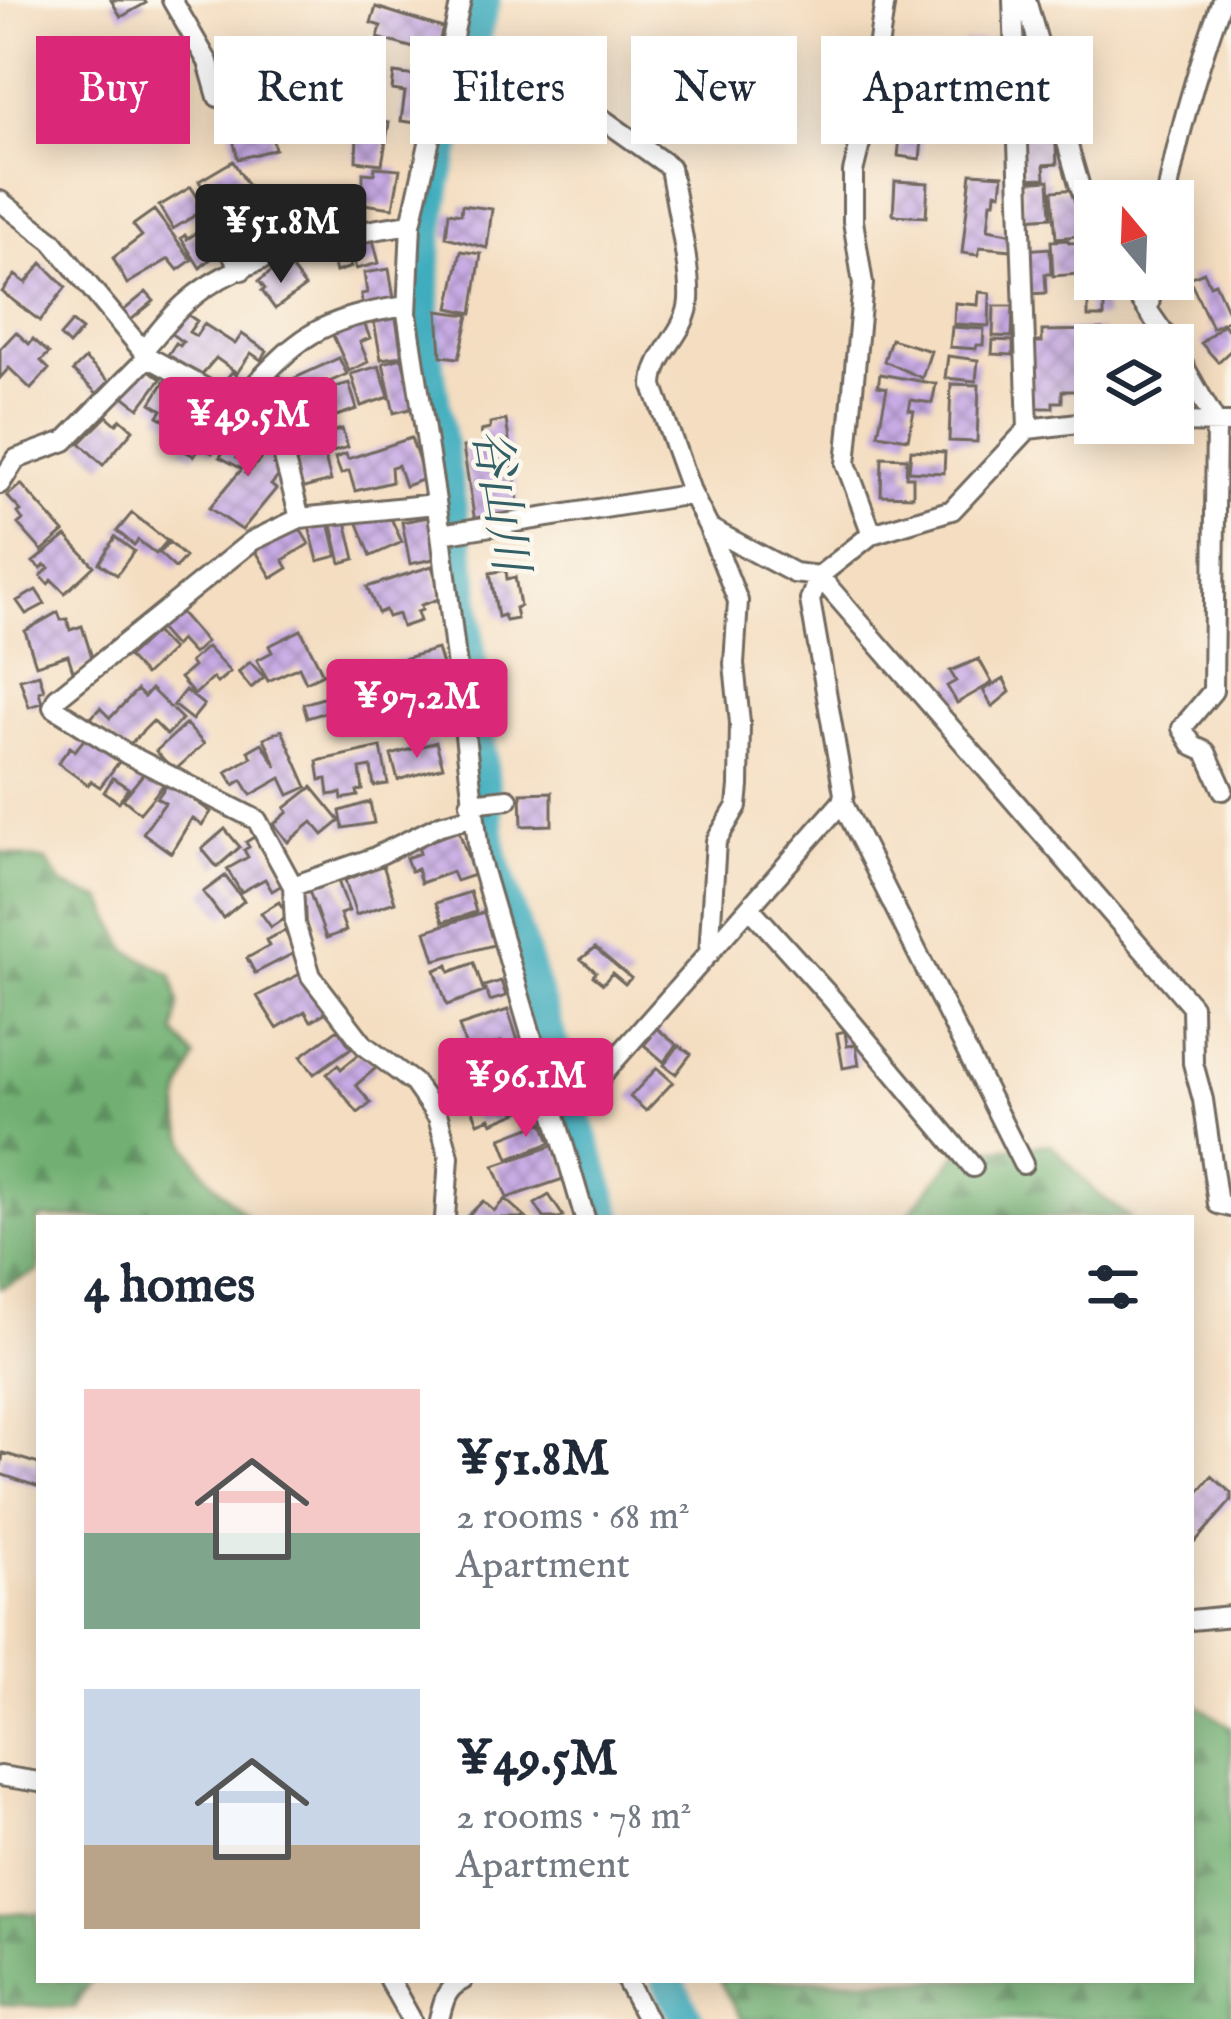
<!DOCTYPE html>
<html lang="en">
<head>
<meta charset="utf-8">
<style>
  :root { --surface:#fff; --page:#f6f6f7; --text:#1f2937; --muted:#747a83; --accent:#db2777 }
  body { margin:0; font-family:"IM FELL English","Noto Serif JP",serif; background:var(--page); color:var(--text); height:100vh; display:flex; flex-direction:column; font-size:45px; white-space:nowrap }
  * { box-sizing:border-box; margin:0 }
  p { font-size:39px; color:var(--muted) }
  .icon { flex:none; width:66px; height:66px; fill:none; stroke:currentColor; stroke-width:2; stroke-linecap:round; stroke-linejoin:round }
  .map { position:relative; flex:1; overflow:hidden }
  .details { position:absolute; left:36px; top:1215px; width:1158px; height:768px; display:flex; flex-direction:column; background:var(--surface); border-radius:0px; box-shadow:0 6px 30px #0003 }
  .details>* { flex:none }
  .guide { position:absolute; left:36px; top:36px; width:1161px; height:108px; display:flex; gap:24px }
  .needle { width:78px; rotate:341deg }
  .fabs { position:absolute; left:1074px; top:180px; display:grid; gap:24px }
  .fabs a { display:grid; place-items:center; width:120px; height:120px; border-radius:0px; background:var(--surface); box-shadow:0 6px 30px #0003; font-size:60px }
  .price { position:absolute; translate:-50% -102px; padding:0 27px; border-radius:12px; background:var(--accent); color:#fff; font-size:39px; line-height:78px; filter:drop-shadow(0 3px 6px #0008) }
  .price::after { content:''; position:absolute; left:50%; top:72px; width:36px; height:27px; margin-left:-18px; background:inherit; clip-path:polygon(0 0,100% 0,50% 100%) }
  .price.selected { background:#222; color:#fff }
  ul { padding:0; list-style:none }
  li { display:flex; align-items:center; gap:36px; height:300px; padding:0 48px }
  li span { display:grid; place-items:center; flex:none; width:336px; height:240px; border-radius:0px; color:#555 }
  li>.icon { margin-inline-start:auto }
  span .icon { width:144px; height:144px; fill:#fffc; stroke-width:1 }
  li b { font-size:51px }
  h2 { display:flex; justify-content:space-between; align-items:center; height:144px; padding:0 48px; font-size:51px }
  .chip { padding:0 42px; border-radius:0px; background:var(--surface); box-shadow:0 6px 30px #0003; font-size:42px; line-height:108px }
  .chip.selected { background:var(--accent); color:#fff }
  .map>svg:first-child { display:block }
</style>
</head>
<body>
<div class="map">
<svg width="1231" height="2019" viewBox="0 0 1231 2019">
  <defs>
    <pattern id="forest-firs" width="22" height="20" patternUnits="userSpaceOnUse" patternTransform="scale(3)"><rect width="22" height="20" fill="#71b072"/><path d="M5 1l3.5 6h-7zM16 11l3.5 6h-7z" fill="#5d8f5e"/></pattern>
    <pattern id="building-cross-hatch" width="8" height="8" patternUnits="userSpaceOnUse" patternTransform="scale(3)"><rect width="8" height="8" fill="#c8abe5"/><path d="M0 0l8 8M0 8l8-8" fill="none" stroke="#a38bba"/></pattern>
  </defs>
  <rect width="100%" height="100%" fill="#fbf7ec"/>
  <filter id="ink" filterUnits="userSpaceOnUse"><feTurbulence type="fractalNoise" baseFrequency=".00833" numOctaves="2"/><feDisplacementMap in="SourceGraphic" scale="24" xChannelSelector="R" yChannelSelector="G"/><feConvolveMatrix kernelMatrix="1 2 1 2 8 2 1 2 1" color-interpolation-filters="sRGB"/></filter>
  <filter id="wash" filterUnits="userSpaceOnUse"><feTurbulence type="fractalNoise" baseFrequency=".004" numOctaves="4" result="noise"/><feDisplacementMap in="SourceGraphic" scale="48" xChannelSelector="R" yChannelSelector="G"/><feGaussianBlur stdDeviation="2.7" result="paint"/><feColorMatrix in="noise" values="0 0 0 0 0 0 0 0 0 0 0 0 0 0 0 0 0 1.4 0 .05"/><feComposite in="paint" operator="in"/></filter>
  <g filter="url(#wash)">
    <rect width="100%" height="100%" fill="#f4ddc0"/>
    <path fill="url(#forest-firs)" stroke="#4e6e4e" stroke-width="3" d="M0,852L46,861L63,886L103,900L127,950L172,975L179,1003L175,1033L195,1058C191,1069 184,1082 181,1094C170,1145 216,1187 249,1218H39V1271L0,1288Z
      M1051,1144L1096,1193L1130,1218H905L959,1152Z
      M1191,1701L1231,1727V2019H741L719,1980H1191Z
      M39,1913V1980H91L74,2008L0,2004V1914Z"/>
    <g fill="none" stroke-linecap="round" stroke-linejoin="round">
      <path stroke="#40adbe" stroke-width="33" d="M484,0L436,180L426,244L424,340L462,577L491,854L608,1218
        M667,1980L687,2019"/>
    </g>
    <g id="blocks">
      <path fill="url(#building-cross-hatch)" d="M111,0H144L146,3L121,17Z
        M376,7L443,28L433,64L418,60L421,50L378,38L381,26L371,23Z
        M1004,40L1005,66L996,67L997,99L972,100L971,69H965L964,42Z
        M255,58L264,91L227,101L219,67Z
        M357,67L385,74L374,114L353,108L356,96L350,94Z
        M1026,67H1038V84L1050,97L1052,128L1021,129V84H1026Z
        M394,73L431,78L425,124L401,121L405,92L392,90Z
        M276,81L327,82L326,119L298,118L299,103H275Z
        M962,86V112L933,114L932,87Z
        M905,90L927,92L920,159L898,156Z
        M266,114L275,149L238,159L229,124Z
        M347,117L389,123L382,164L356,161L357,133L345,131Z
        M1055,130L1057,164L1044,165L1045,178L1023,179L1021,132Z
        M233,161L248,186L214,207L199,181Z
        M375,167L400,169L393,208L363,204V173L374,174Z
        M971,173L1003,175L1001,193L996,192L995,202H991L988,229L1014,234L1012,250L980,247L978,255L962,253Z
        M1049,180L1051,217L1024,219L1022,182Z
        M895,181L928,183L926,217L893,215Z
        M191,187L205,209L173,229L159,206Z
        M1076,189L1079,236L1056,238L1052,191Z
        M305,190L312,213L282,223L274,200Z
        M462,205L492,209L487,248L446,237L449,212L461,214Z
        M248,206L259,225L233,242L221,221Z
        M343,208V226L315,227V209Z
        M154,210L192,260L178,270L169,259L127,284L113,258L142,236L133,225Z
        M204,228L220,251L200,268L181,238L185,235L187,239Z
        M371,232L379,263L356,269L347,238Z
        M1068,240L1069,243L1090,242L1092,273L1053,276L1051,241Z
        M1050,248L1051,274H1045L1046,293L1028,294L1025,250Z
        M345,250L351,267L336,272L331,255Z
        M461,251L481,254L472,313L449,308Z
        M42,263L66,287L40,321L2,292L15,275L26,283Z
        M279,266L283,272L290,267L305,287L275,309L262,291L265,289L259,281Z
        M389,269L395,305L363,310L361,294L367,293L364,273Z
        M1204,272L1210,285L1215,283L1231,318L1212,328L1189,278Z
        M146,292L154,301L131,320L123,311Z
        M979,292L990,293L989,326L954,324L955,303L978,305Z
        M1088,300H1104V317H1088Z
        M994,306H1013L1012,337L993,336Z
        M182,311L197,321L189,332L196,336L204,324L235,344L242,334L267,351L261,360L251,353L237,373L216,358L197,380L172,363L175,359L168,355L176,343L180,346L183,342L167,331Z
        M438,311L469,315L459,358L441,356Z
        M395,313L402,356L381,359L373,317Z
        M362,318L370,338L360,342L368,362L349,371L331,331Z
        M72,322L82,330L69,345L60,336Z
        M1223,324L1231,333V350L1218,362L1201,343Z
        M952,327L984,329L983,345H977L976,349L950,347Z
        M1102,330V345L1078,346V391H1062V402H1053V408H1030L1029,342H1042V331Z
        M16,332L29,344L33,339L49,353L41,361L49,369L31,389L9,368L0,378V349Z
        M891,339L931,351L922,378L884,361Z
        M993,340L1013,341V355L992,354Z
        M948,356L978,360L976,381L945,378Z
        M339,358L347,374L302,394L295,378Z
        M402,358L414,408L394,413L383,363Z
        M85,359L112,384L100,396L73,371Z
        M143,365L161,379L139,408L121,394Z
        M379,366L389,397L361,406L351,374Z
        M232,372L249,386L237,401L219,387Z
        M276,372L301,396L290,408L285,403L267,421L247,402Z
        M169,374L198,392L177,427L158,416L162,410L151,403Z
        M880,374L936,384L932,403L911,400L909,410L914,411L908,439L878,434L887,388L878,386Z
        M349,383L357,409L321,421L312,394Z
        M951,384L979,385L977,442L949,441Z
        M214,397L243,415L233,431L227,428L212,453L200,445L194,456L181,449Z
        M307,405L314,425L298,430L292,410Z
        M107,416L116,424L121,419L133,430L103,465L80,443Z
        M506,420L520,515L475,522L463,447L484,444L481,431L490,429V423Z
        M259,428L271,438L245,473L247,475L271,446L282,456L274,465L282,472L271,485L276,489L242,530L209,508L242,469L220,457L237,432L247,439L236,459Z
        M342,429L348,447L326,454L320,436Z
        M411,438L425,479L405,486L398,465L391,467L392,482L355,491L349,471L341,474L335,458L346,454L348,459Z
        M911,450L945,452L944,473L909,471Z
        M324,454L331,481L300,489L293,462Z
        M882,457L907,458L906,477H913V496L881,495Z
        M21,484L64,532L42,551L18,524L23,520L18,513L21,511L7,496Z
        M132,513L167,541L156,554L138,540L134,545L117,531Z
        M377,513L389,514L402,542L371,556L357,521Z
        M345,517L355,559L341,563L331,521Z
        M429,517L438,558L410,564L402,522Z
        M328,518L337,556L318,561L308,523Z
        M296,522L309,544L283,560L288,568L272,578L254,548Z
        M66,536L94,566L65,593L52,580L48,584L41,576L49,568L45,565L41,569L33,562Z
        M115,537L134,551L117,575L99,563Z
        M169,542L185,557L175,568L159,553Z
        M432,566L442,598L421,605L422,610L417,612L420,621L402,627L398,614L388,617L385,610L378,613L367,587Z
        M506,570L507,579L515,577L520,606L515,608L517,619L506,621L504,615L498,617L490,573Z
        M36,590L45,604L26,614L17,601Z
        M58,612L61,620L67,619L70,630L82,626L94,664L73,671L68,655L36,665L25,631Z
        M180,612L206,642L193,654L180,640L174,646L159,629Z
        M301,630L323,674L306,682L299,667L268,681L257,660L272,652L269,646Z
        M155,632L172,650L145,675L128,657Z
        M207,647L230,672L217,683L213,678L194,695L180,678L193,667L190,662Z
        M437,649L442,665L428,670L443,666L447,684L406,695L402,677L406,676L405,672L374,680L371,668Z
        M979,659L992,683L957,703L947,686L956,681L950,671Z
        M250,662L264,677L251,688L238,672Z
        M39,674L44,690L39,692L42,703L29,707L20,679Z
        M346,677L354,704L307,718L303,704L333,695L329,682Z
        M1004,679L1010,692L992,707L983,690Z
        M383,683L387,698L363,704L359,690Z
        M151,689L182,719L167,735L153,721L124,750L91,718L100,708L110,718L137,690L144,697Z
        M185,690L204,705L192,720L173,705Z
        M420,698L427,725L400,732L393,705Z
        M391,703L398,733L379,738L372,707Z
        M186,724L204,744L174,771L156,751Z
        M282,730L307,787L289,795L281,778L251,795L242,780L234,785L226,772L252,757L248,751L262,743L277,767L264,738Z
        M89,733L122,758L100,787L91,781L88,785L58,763L70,747L75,751Z
        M436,742L443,767L398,780L391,755Z
        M381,747L388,784L374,786L371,767L360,769L363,790L357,791L358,796L342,799L341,793L329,795L327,779L320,780L317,761Z
        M148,768L165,783L140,813L123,799Z
        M113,778L128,788L119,802L104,792Z
        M169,782L211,812L202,825L192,818L171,853L143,833L165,803L157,798Z
        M312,787L340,821L323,835L312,822L288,842L274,824L288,812L285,808Z
        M552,792V825L522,826L521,793Z
        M370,802L374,823L343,828L340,811Z
        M225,829L240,847L217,867L202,849Z
        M459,831L474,875L456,881L452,872L421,883L417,869L411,871L406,858L420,853L418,847L433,840Z
        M259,834L287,882L272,891L265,879L241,892L227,869L248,857L244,850L249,847L246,842Z
        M383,865L395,902L356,915L345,880Z
        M225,876L244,901L223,918L203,892Z
        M337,878L349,911L340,914L346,931L326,938L308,888Z
        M470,892L476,912L443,922L436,903Z
        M279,902L288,916L271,927L261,913Z
        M484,912L494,945L435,960L426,931Z
        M285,931L296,952L255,973L247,958L269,946L266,940Z
        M595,948L631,978L625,984L612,973L603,984L593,976L596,972L581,959Z
        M474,963L484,992L447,1005L435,970L448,965L450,972Z
        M304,972L328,1011L311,1021L305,1011L277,1028L257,996Z
        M501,981L506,996L490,1001L484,986Z
        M508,1010L522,1053L507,1058L501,1042L468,1053L459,1026Z
        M653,1025L677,1045L664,1062L644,1045L651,1037L646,1032Z
        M338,1029L351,1048L314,1074L301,1056Z
        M845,1031L847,1046L856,1045L859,1065L843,1068L837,1033Z
        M679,1045L691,1054L676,1074L664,1065Z
        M363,1051L376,1068L356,1085L371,1103L358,1113L327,1074L338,1065L341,1069Z
        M657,1068L673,1082L646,1111L630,1097Z
        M515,1074L519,1085L526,1082L535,1105L492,1123L490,1118L478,1123L472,1108L481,1105L478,1095L501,1086L499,1079Z
        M543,1122L550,1143L509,1159L501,1138Z
        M558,1144L569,1177L507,1198L494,1166Z
        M549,1195L563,1216L560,1218H544L535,1204Z
        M505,1199L526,1218H466L483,1201L494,1211Z
        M3,1453L39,1464V1487L0,1474Z
        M1212,1476L1231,1493V1501L1195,1542L1191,1539V1493L1195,1496Z"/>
    </g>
  </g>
  <g filter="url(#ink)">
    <use href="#blocks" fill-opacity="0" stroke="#71695f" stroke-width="3"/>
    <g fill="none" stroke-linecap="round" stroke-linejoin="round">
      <g stroke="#71695f" stroke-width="24">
        <path id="minor" d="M172,0L208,62L218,97
          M461,0L411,224L407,313L441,534L480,861L585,1218
          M1013,0L1028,429
          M1026,0L1079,184L1095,225
          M448,60L539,83L590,110L670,167C675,201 691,268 689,300C687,333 653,353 653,386L692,494
          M0,201L52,241L148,357L241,408L279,439L300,518L435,504
          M1166,201C1178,132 1198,66 1222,0
          M213,223L242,270
          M1126,279L1172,345
          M1148,311L1153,279
          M1173,347L1216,423L1213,691L1182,728L1193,746L1206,752L1223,790
          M143,350C158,334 171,315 188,301C238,256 345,233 411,224
          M236,405C298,338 314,319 407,306
          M1173,422L1231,423
          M0,484L16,459L65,441L148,357
          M300,518L252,541L57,698L53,707L127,754L257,820L293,886L295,924L311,976L364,1045L414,1083L438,1117L449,1157L445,1218
          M709,528L738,601L734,664L740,723L739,786L737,806L716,841L709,954
          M441,534L692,494L709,528L794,573L819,576L1192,1006L1193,1063L1203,1100L1218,1204L1231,1207
          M872,534L846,464L863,284L853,221V172L870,103L885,0
          M842,802L1023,1164
          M470,803L508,799
          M293,886L373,858L440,825L472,817
          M750,908L832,999L973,1167
          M551,1093L599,1078L842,802L844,794L810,600L819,576L872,534L952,510L1028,429L1095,421
          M1191,1620L1231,1616
          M0,1776L39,1782
          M389,1980L411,2019
          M626,1980L647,2019
          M439,2019C444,2000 445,1989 463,1980"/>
      </g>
      <use href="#minor" stroke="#fff" stroke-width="18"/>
    </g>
  </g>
  <g text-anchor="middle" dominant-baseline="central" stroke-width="9" stroke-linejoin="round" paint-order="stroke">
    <g font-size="48" font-style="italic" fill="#335f66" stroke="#fbf7ec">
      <text transform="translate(498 500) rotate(81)">谷山川</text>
    </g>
  </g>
</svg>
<div class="fabs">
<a><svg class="needle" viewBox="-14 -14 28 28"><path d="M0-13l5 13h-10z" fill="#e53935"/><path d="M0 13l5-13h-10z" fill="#747a83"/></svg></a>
<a><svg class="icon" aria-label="layers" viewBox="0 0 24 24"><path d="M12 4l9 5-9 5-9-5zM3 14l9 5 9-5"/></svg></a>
</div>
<b class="price selected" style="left:281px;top:286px">¥51.8M</b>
<b class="price" style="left:248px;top:479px">¥49.5M</b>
<b class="price" style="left:417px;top:761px">¥97.2M</b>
<b class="price" style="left:526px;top:1140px">¥96.1M</b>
<div class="guide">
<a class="chip selected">Buy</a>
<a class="chip">Rent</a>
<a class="chip">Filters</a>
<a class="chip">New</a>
<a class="chip">Apartment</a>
</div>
<section class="details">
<h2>4 homes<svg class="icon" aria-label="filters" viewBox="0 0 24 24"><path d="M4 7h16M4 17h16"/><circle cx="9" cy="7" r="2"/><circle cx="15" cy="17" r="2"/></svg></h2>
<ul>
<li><span style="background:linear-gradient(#f6c9c9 60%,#7fa58c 0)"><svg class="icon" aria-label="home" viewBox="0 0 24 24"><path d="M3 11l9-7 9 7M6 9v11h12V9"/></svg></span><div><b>¥51.8M</b><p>2 rooms · 68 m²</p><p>Apartment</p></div></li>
<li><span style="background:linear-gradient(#c9d6e8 65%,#b9a48a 0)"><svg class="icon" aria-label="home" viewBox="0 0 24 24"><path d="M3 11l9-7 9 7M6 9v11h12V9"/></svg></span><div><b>¥49.5M</b><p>2 rooms · 78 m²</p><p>Apartment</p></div></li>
</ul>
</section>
</div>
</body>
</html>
